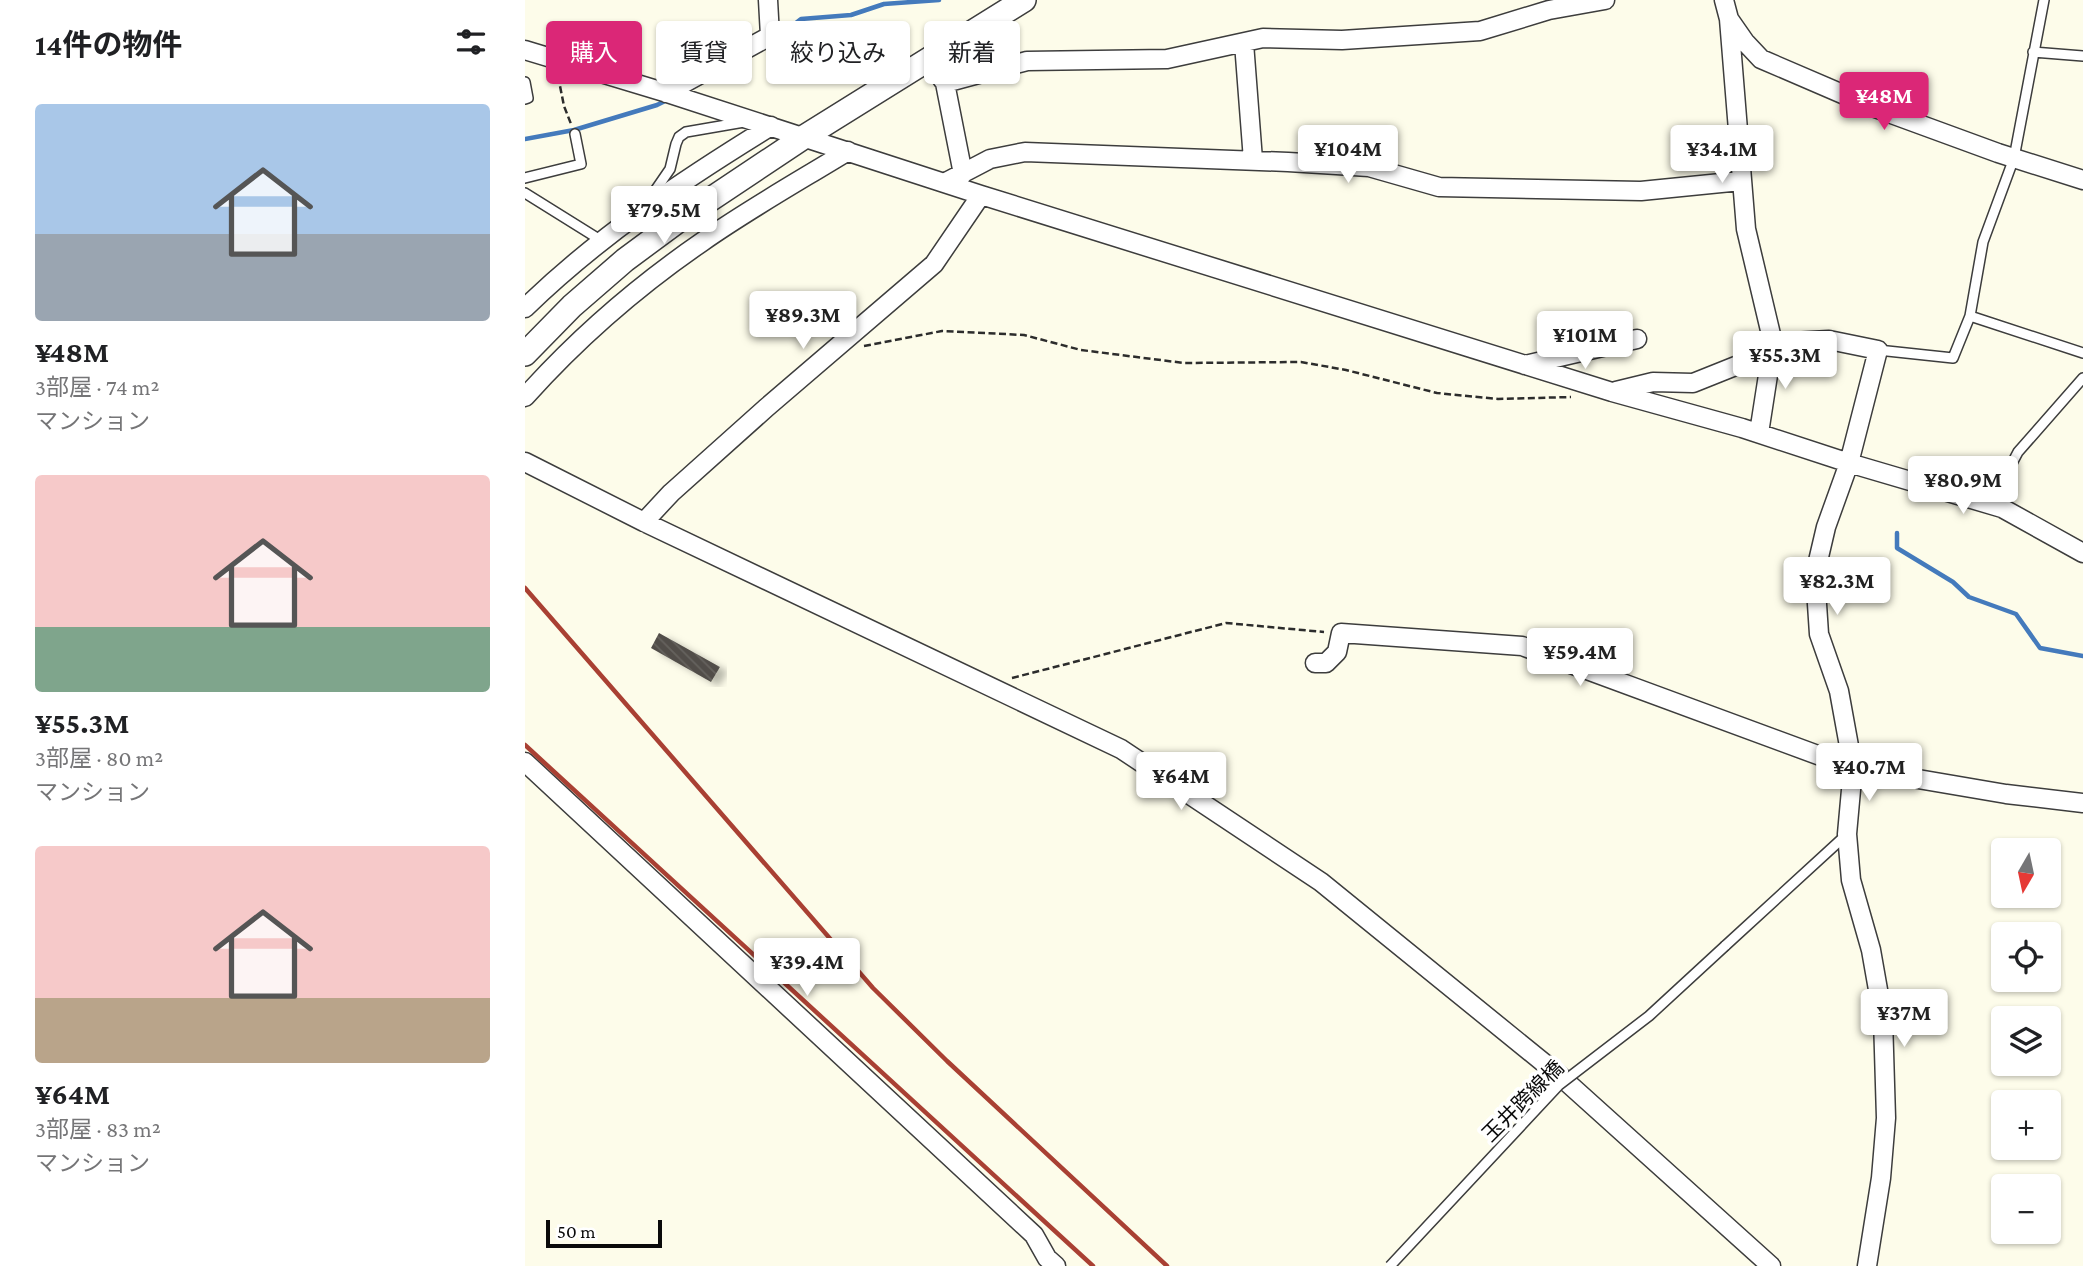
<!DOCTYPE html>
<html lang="ja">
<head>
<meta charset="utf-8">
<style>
  :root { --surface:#fff; --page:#f6f6f6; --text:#202124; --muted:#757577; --accent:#db2777 }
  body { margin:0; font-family:"Crimson Pro","Noto Sans JP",serif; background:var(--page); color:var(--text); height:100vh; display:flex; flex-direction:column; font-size:26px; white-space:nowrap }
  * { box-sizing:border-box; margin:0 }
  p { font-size:23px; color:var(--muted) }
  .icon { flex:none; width:38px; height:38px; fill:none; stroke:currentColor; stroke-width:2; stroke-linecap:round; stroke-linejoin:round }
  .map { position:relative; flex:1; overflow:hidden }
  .drawer { display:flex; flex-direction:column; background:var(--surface); width:525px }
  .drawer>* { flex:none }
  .hud { position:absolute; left:21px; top:21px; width:665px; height:63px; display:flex; gap:14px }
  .needle { width:46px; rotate:189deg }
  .tools { position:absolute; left:1466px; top:838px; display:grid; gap:14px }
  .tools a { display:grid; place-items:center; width:70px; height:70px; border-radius:7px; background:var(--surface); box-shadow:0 2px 5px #0004; font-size:35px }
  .scale { position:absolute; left:21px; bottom:18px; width:116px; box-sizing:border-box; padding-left:7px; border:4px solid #0a0a0a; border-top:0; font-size:19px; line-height:24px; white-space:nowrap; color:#0a0a0a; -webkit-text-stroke:5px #fff; paint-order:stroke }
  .price { position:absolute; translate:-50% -60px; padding:0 16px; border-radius:7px; background:#fff; color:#222; font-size:23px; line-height:46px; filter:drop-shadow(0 2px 4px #0008) }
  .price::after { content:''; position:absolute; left:50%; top:42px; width:21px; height:16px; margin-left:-10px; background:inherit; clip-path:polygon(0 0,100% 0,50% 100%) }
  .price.selected { background:var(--accent); color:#fff }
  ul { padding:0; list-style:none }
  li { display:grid; align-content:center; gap:14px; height:371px; padding:0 35px }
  li span { display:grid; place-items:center; height:217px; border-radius:7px; color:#555 }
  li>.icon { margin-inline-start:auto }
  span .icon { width:126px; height:126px; fill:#fffc; stroke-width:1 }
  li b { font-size:30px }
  h2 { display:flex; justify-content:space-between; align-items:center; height:84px; padding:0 35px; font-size:30px }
  .tag { padding:0 24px; border-radius:7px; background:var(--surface); box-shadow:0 2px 5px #0004; font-size:24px; line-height:63px }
  .tag.selected { background:var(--accent); color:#fff }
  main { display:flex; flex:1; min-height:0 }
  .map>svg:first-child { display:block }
</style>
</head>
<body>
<main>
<section class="drawer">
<h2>14件の物件<svg class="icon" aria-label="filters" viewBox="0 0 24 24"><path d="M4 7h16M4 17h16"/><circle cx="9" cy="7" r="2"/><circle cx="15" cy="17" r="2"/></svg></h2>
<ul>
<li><span style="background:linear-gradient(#a9c7e8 60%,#9aa5b1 0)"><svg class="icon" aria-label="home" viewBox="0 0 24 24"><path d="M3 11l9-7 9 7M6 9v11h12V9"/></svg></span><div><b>¥48M</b><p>3部屋 · 74 m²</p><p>マンション</p></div></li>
<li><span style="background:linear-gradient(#f6c9c9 70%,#7fa58c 0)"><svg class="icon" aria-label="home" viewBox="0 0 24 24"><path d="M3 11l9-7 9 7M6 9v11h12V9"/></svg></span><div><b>¥55.3M</b><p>3部屋 · 80 m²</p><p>マンション</p></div></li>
<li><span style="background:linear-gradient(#f6c9c9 70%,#b9a48a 0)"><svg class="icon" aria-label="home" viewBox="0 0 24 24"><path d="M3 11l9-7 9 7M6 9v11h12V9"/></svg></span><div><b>¥64M</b><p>3部屋 · 83 m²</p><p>マンション</p></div></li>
</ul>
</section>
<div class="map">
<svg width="1558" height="1266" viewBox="0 0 1558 1266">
  <defs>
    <pattern id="building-back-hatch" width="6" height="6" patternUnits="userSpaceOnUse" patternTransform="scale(1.75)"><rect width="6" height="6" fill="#514d48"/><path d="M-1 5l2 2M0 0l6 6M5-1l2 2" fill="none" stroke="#65625e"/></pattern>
    <filter id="shadow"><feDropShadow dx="8" dy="4.5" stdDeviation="3.5" flood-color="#0004"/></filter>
  </defs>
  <rect width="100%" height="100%" fill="#fdfcea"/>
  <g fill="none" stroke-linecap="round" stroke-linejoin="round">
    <path stroke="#447abc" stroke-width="4.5" d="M249,40L276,19L326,15L359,4L414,0
      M0,139L49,130L132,105L144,99
      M1372,533V548L1428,582L1444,597L1491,614L1515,648L1558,656"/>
  </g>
  <path fill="url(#building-back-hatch)" filter="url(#shadow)" d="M134,633L195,667L186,682L126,648Z"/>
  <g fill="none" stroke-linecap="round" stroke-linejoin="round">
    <g stroke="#3d3d3d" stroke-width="12">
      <path id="service" d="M1508,52L1558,56
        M0,82L3,98L0,99
        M0,178L56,164L50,134
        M0,193L77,241
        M123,201L145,169L151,144L154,137L161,132L219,122
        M1445,316L1458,242L1489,158L1519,0
        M1353,350L1428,358L1445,316L1558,353
        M1477,508L1483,471L1493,452L1558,378
        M1200,946L1320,836"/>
    </g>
    <g stroke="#3d3d3d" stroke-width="21">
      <path id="minor" d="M1199,0L1204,19L1221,229L1248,343L1234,433
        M1204,19L1220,42L1236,59L1350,108L1473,153L1558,180
        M719,43L728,160
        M0,50L142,93L456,195L1087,392L1217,428L1324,463L1477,508L1558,553
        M403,60L420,83L502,61L642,59L738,38L817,40L955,31L1024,10L1080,0
        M420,83L438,174
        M141,93L245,36L243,0
        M421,182L465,159L500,152L763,162L844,167L914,187L1116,191L1216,181
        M0,308C74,236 158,180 246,126
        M1000,365L1112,339
        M1091,391L1128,382L1168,383L1213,365L1248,343L1304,340L1353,350L1324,463L1301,527L1290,574L1294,634L1314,691L1328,768L1322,834L1326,880L1346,950L1358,1018L1361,1118L1356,1178L1342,1266
        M0,397C52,339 113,286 177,242C224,209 274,181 323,151
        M0,462L119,522L596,749L796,882L1035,1076L1246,1266
        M119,522L146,493L241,408L409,264L456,195
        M790,663H801L812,652L816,633L997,646L1328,768L1481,794L1558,803
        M0,762L509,1235L522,1258L531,1266"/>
    </g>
    <g stroke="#3d3d3d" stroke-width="26">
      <path id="tertiary" d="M0,354L47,306L100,260L150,223L279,137L499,0"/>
    </g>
    <path stroke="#2c2c2c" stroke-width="2.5" stroke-dasharray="7 3.5" stroke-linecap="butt" d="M33,76L39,106L46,124
      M339,346L417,331L499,335L556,350L659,363L776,362L821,370L912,393L973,399L1046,397
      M487,678L701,623L799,632"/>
    <use href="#service" stroke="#fff" stroke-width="9"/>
    <use href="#minor" stroke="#fff" stroke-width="18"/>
    <use href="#tertiary" stroke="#fff" stroke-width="23"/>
    <path stroke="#a94033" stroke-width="4.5" d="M0,588L348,988L422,1061L642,1266
      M0,745L568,1266"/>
    <g stroke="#3d3d3d" stroke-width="12" stroke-linecap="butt">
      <path id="service-bridge" d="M865,1266L1034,1085L1124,1016L1200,946"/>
    </g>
    <use href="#service-bridge" stroke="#fff" stroke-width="9"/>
  </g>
  <g text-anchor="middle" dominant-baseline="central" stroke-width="7" stroke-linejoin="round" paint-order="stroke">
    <g font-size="21" fill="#0a0a0a" stroke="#fff">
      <text transform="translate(998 1101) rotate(-45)">玉井跨線橋</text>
    </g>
  </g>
</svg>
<div class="tools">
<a><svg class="needle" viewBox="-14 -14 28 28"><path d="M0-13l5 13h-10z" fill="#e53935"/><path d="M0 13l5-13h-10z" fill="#757577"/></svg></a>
<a><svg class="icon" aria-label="locate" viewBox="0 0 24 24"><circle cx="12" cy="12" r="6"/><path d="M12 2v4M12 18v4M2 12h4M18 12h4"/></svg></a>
<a><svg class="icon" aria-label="layers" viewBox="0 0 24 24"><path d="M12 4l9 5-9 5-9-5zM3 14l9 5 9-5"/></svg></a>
<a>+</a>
<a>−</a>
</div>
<div class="scale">50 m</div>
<b class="price selected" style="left:1359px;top:132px">¥48M</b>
<b class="price" style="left:823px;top:185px">¥104M</b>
<b class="price" style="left:1197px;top:185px">¥34.1M</b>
<b class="price" style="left:139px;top:246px">¥79.5M</b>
<b class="price" style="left:278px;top:351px">¥89.3M</b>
<b class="price" style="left:1060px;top:371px">¥101M</b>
<b class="price" style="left:1260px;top:391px">¥55.3M</b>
<b class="price" style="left:1438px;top:516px">¥80.9M</b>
<b class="price" style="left:1312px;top:617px">¥82.3M</b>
<b class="price" style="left:1055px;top:688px">¥59.4M</b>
<b class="price" style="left:1344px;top:803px">¥40.7M</b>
<b class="price" style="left:656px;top:812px">¥64M</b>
<b class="price" style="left:282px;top:998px">¥39.4M</b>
<b class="price" style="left:1379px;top:1049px">¥37M</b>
<div class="hud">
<a class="tag selected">購入</a>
<a class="tag">賃貸</a>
<a class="tag">絞り込み</a>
<a class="tag">新着</a>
</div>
</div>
</main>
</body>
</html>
